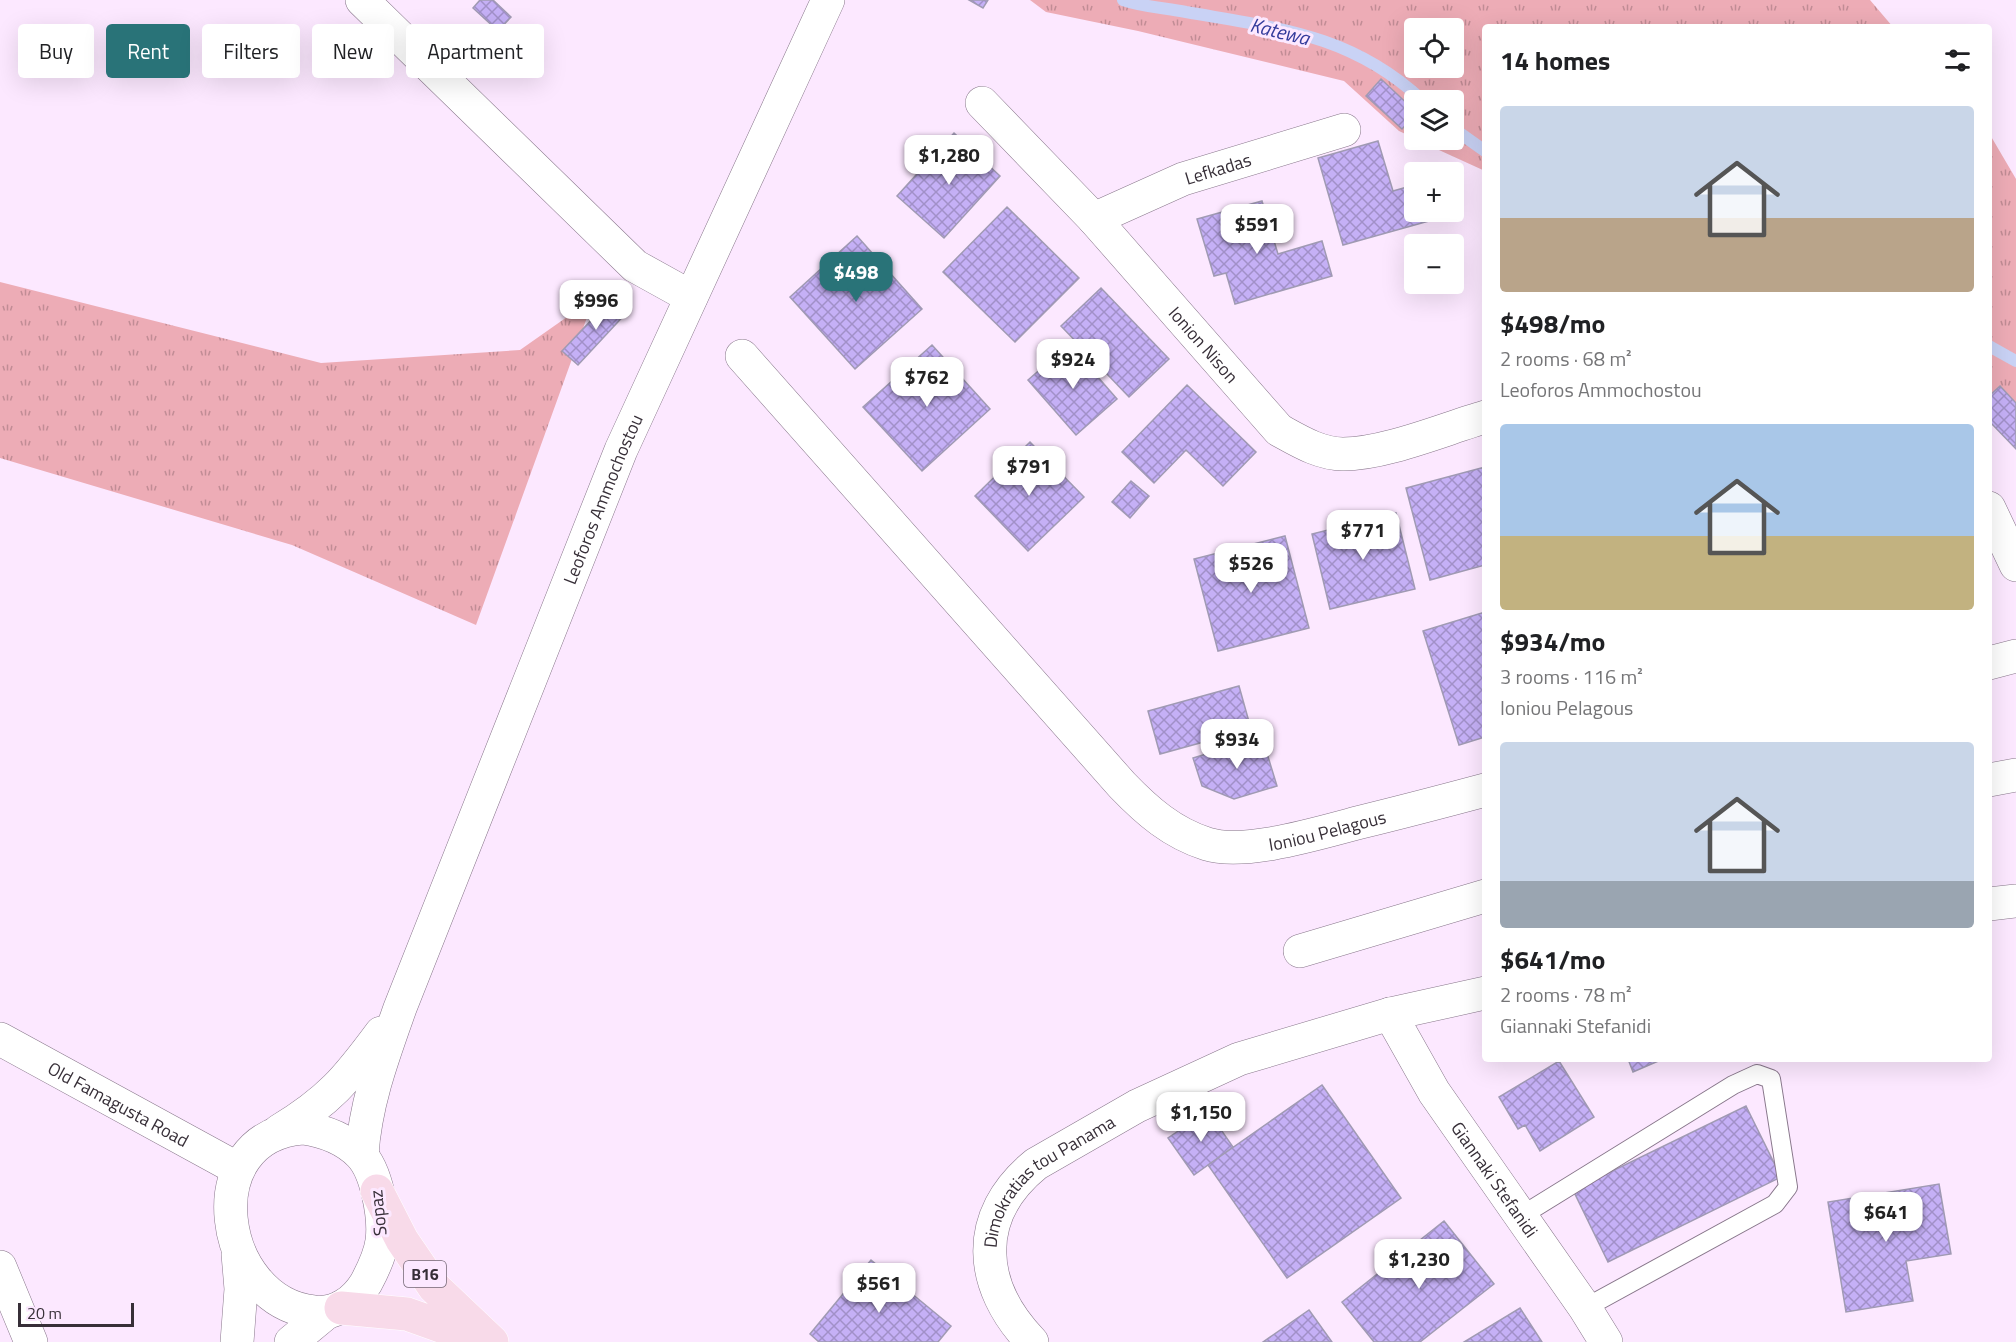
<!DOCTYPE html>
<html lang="en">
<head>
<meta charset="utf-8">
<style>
  :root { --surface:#fff; --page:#f6f6f6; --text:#202124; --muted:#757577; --accent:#297378 }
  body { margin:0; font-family:"Titillium Web",sans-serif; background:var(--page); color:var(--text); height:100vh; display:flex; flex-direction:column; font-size:22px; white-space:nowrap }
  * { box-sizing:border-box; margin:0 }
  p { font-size:20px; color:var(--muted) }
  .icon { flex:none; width:33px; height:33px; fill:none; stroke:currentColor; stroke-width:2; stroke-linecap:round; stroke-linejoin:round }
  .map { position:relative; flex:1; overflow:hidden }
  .sheet { position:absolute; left:1482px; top:24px; width:510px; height:1038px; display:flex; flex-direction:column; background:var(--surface); border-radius:6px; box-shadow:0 6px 24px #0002 }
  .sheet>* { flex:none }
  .banner { position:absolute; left:18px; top:24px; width:570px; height:54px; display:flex; gap:12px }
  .fabs { position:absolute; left:1404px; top:18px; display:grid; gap:12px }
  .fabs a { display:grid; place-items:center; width:60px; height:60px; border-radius:6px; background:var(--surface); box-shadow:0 6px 24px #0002; font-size:30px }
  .scale { position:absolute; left:18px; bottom:15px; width:116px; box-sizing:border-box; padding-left:6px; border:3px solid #372f38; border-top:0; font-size:16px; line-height:21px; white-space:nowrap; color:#372f38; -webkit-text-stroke:4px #fce8ff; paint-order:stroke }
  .price { position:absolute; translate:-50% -51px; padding:0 14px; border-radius:12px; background:#fff; color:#222; font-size:20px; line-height:39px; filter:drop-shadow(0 2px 3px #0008) }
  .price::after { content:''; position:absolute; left:50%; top:36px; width:18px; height:14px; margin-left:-9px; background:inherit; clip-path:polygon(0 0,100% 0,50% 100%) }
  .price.current { background:var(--accent); color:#fff }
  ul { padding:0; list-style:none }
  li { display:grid; align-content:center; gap:12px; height:318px; padding:0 18px }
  li span { display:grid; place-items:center; height:186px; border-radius:6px; color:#555 }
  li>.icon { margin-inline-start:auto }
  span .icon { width:108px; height:108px; fill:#fffc; stroke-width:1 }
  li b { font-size:26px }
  h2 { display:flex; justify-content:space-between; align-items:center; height:72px; padding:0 18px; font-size:26px }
  .chip { padding:0 21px; border-radius:6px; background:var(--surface); box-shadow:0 6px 24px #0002; font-size:21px; line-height:54px }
  .chip.current { background:var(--accent); color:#fff }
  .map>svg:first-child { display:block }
</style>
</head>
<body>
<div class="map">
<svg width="2016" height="1342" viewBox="0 0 2016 1342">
  <defs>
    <pattern id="grass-tufts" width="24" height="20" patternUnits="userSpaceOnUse" patternTransform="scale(1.5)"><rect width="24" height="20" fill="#edacb6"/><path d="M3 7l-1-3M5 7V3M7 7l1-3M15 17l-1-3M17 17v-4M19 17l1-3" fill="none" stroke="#c18c95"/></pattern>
    <pattern id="building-cross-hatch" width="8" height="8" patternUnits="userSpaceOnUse" patternTransform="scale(1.5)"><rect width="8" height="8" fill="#c5b0f6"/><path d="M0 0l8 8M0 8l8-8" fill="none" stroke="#a190c8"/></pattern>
  </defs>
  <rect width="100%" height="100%" fill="#fce8ff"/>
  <path fill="url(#grass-tufts)" fill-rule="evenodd" d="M1030,0H1870L1893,27H1485V171L1417,140H1454V100H1414V138L1399,131L1344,81L1138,31L1046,12ZM1414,28H1454V68H1414Z
    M1989,133L2016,179V435L1989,404Z
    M0,282L321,363L520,350L594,298L476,625L292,545L0,458Z"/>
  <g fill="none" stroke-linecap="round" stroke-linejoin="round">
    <path stroke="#c9d2f5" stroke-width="12" d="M1123,0C1143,7 1166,8 1186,12C1277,28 1351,34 1422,100
      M1454,129L1485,151
      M1989,346L2016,361"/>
  </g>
  <path fill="url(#building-cross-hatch)" stroke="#a09ab3" stroke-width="1.5" d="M480,0H493L511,17L498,31L473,8Z
    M969,0H988L983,8Z
    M1381,79L1414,110V116L1402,129L1366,96Z
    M954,133L1000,176L944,238L897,196Z
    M1378,141L1393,191L1414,185V212H1426L1429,221L1343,245L1318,158Z
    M1262,201L1278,254L1322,241L1332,276L1235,304L1226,273L1214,276L1197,219Z
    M1007,207L1079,278L1015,342L943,272Z
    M857,236L922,309L855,369L790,297Z
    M1101,288L1169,359L1129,397L1061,326Z
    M614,296L629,310L578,365L562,351Z
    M1069,344L1117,399L1076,435L1028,380Z
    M932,345L990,409L922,471L863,407Z
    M1187,385L1256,452L1223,486L1186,450L1154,483L1122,452Z
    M2000,386L2016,403V449L1989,421V396Z
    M1030,442L1084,497L1028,551L975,496Z
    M1485,467V565L1430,580L1406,488Z
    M1131,481L1149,496L1130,518L1112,502Z
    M1396,513L1415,589L1330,609L1312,534Z
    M1285,536L1309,628L1218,651L1194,559Z
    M1485,612V737L1459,745L1423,631Z
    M1239,686L1251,729L1160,754L1148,711Z
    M1262,737L1277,786L1234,799L1202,786L1193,758Z
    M1628,1059H1663L1633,1072Z
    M1559,1061L1594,1117L1540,1151L1525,1125L1518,1129L1499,1097Z
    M1322,1085L1401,1198L1287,1278L1208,1165Z
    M1746,1106L1781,1177L1608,1262L1573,1190Z
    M1208,1111L1233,1147L1194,1175L1168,1138Z
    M1939,1184L1951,1254L1906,1261L1913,1301L1846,1312L1828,1202Z
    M1444,1221L1494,1284L1420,1342H1374L1342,1302Z
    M871,1260L951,1326L938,1342H819L810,1334Z
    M1520,1308L1542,1342H1464Z
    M1309,1310L1332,1342H1263Z"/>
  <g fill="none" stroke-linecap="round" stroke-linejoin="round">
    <g stroke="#88778b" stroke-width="20">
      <path id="service" d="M1521,1216L1733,1085L1757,1074L1771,1079L1788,1187L1775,1204L1585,1308"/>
    </g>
    <g stroke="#88778b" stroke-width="34">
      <g id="minor">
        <path d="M362,0L635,266L691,297"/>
        <path id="s1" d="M982,103L1094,219L1279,430C1299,441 1320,454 1343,454C1385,454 1444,429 1485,417"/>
        <path id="s2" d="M1094,219L1183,179L1344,130"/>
        <path id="s3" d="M742,356L1122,785C1147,811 1172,833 1207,844C1246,856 1322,832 1361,822C1402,812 1444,801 1485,790"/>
        <path d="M1989,508L2016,565"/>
        <path d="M1989,663L2016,656"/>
        <path d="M1989,780L2016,775"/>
        <path d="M1989,904L2016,901"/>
        <path d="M1300,951L1485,896"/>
        <path id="s4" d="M1390,1014L1434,1092L1585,1308L1606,1342"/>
        <path id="s5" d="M0,1039L238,1169"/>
        <path d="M0,1267L31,1342"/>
        <path id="s6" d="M1032,1342C978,1286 972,1216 1036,1164L1137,1106L1239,1059L1390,1014L1485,993"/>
      </g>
    </g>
    <g stroke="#88778b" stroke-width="34">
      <g id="secondary">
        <path d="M303,1128C324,1131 345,1139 360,1154C377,1171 385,1218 382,1241C380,1256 373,1270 366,1283C355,1301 336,1315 314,1312C218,1302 193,1136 303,1128Z"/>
        <path d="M279,1131C329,1101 347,1079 381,1033"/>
        <path id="s7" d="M362,1155C365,1104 383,1056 400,1008L621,450L828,0"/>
        <path d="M237,1342L241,1289L238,1254"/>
        <path d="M291,1342L325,1314"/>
      </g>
    </g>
    <g stroke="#fff" stroke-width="34">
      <path id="primary" d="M377,1191L402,1240L434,1287L492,1342
        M341,1308L407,1314L480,1340"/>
    </g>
    <use href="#service" stroke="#fff" stroke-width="18"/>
    <use href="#minor" stroke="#fff" stroke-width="33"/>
    <use href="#secondary" stroke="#fff" stroke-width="33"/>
    <use href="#primary" stroke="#f8dae9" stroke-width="33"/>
  </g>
  <g text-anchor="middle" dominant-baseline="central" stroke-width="6" stroke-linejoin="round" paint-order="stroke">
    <rect fill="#fce8ff" stroke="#726674" stroke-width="1.5" x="404" y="1261" width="42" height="26" rx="4.5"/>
    <g font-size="16" font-weight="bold" fill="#372f38">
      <text x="425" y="1274">B16</text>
    </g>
    <g font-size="18" fill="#372f38" stroke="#fce8ff">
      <text stroke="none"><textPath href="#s2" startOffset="134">Lefkadas</textPath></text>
      <text stroke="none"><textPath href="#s1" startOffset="328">Ionion Nison</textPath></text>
      <text stroke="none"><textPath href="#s7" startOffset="700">Leoforos Ammochostou</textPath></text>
      <text stroke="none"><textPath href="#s3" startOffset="800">Ioniou Pelagous</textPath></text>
      <text stroke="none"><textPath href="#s5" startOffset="135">Old Famagusta Road</textPath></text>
      <text stroke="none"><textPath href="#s4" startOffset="196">Giannaki Stefanidi</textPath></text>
      <text stroke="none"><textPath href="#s6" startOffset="200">Dimokratias tou Panama</textPath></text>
      <text transform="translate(378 1213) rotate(-96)">Sopaz</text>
    </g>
    <g font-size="20" font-style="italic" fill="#343c9c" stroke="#fce8ff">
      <text transform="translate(1280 31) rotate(14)">Katewa</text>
    </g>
  </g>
</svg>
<div class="fabs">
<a><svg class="icon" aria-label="locate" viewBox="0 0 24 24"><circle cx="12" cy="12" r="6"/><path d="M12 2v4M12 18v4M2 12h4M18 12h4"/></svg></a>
<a><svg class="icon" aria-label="layers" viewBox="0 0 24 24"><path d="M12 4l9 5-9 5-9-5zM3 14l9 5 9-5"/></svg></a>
<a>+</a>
<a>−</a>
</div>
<div class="scale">20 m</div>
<b class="price" style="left:949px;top:186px">$1,280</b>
<b class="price" style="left:1257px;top:255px">$591</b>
<b class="price current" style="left:856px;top:303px">$498</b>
<b class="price" style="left:596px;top:331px">$996</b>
<b class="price" style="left:1073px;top:390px">$924</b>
<b class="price" style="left:927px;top:408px">$762</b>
<b class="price" style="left:1029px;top:497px">$791</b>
<b class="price" style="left:1363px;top:561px">$771</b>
<b class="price" style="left:1251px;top:594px">$526</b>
<b class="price" style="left:1237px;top:770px">$934</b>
<b class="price" style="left:1201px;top:1143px">$1,150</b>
<b class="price" style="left:1886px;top:1243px">$641</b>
<b class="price" style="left:1419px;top:1290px">$1,230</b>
<b class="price" style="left:879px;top:1314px">$561</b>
<div class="banner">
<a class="chip">Buy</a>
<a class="chip current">Rent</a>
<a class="chip">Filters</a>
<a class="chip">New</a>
<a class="chip">Apartment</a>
</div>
<section class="sheet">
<h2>14 homes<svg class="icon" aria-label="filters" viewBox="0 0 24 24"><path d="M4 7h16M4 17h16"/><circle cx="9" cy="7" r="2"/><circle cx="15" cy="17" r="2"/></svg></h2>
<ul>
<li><span style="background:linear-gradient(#c9d6e8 60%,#b9a48a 0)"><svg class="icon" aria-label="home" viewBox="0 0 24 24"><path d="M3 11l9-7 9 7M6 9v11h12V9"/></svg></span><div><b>$498/mo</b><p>2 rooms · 68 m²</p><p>Leoforos Ammochostou</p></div></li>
<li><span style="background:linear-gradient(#a9c7e8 60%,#c2b280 0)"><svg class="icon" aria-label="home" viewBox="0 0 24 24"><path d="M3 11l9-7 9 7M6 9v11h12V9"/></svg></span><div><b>$934/mo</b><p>3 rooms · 116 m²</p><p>Ioniou Pelagous</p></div></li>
<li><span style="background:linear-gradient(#c9d6e8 75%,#9aa5b1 0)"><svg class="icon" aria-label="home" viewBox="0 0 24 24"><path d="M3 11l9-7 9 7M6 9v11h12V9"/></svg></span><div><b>$641/mo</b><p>2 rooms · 78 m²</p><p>Giannaki Stefanidi</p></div></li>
</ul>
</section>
</div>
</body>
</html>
